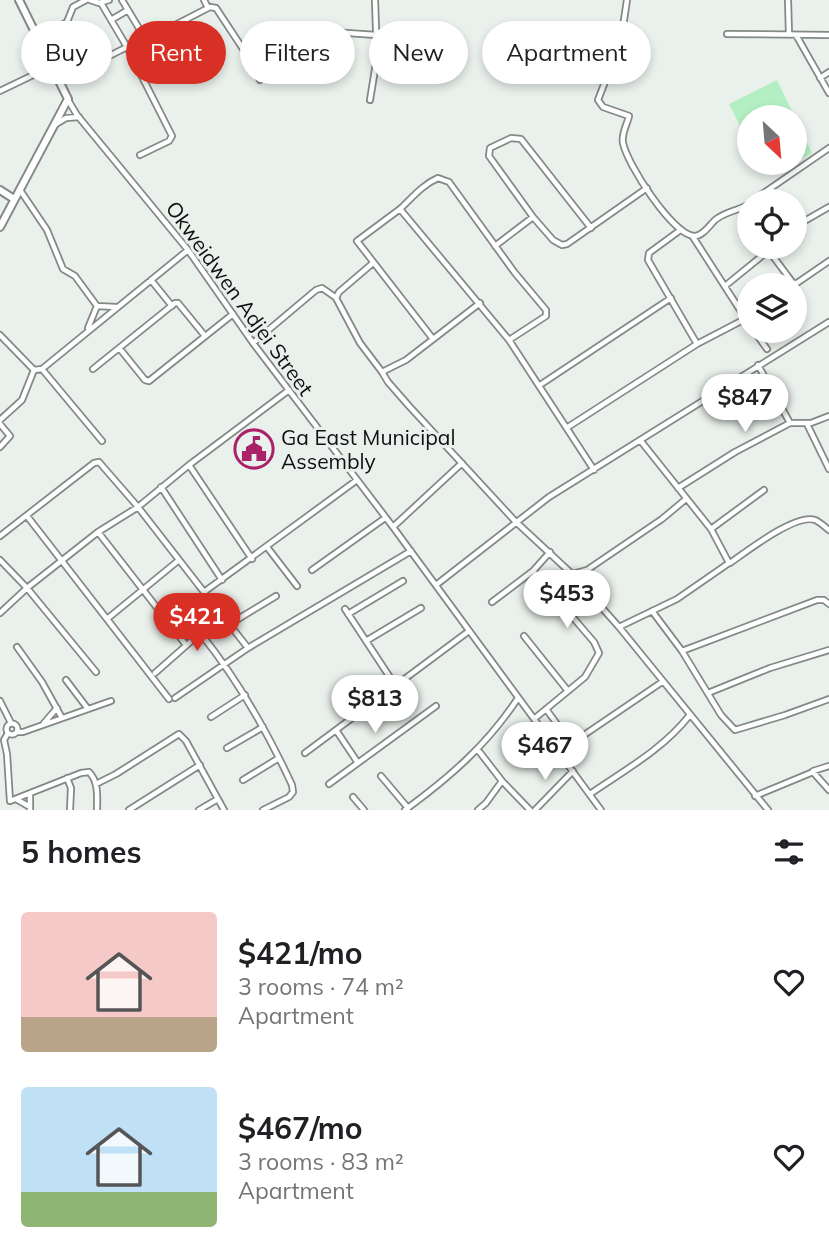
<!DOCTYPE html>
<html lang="en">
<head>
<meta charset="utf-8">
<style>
  :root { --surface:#fff; --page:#f6f6f6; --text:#202124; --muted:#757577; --accent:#d93025 }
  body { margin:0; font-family:Mulish,sans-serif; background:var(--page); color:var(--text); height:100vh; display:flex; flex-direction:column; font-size:26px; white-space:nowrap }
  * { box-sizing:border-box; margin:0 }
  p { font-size:23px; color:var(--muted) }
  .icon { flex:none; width:38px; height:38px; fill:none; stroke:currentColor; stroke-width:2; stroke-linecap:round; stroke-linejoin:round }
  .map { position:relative; height:810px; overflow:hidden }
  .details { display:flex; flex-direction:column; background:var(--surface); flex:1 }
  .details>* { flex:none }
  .banner { position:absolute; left:21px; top:21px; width:788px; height:63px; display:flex; gap:14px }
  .needle { width:46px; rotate:154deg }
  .tools { position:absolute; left:737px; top:105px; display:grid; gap:14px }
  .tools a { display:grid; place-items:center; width:70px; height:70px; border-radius:50%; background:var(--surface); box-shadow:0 4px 10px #0003; font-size:35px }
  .price { position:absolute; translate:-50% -60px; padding:0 16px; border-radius:24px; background:#fff; color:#222; font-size:23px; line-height:46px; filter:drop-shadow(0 2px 4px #0008) }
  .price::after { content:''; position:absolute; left:50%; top:42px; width:21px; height:16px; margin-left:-10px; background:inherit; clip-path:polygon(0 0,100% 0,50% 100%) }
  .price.active { background:var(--accent); color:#fff }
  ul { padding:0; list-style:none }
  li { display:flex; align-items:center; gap:21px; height:175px; padding:0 21px }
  li span { display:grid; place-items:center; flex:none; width:196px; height:140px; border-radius:7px; color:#555 }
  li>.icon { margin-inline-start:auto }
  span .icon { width:84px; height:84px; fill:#fffc; stroke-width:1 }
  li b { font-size:30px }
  h2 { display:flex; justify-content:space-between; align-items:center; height:84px; padding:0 21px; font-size:30px }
  .pill { padding:0 24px; border-radius:32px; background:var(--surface); box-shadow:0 4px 10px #0003; font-size:24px; line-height:63px }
  .pill.active { background:var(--accent); color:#fff }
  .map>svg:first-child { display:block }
</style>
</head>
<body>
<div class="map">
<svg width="829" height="810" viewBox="0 0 829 810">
  <rect width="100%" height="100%" fill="#eaf1ec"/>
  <path fill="#b3efc3" d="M777,80L812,153L795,162L794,117H749V144L729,104Z"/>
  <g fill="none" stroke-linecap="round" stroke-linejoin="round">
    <g stroke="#838984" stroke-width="8">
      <path id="minor" d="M90,0L99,3L109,0
        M122,0L146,40L210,7
        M204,0L208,8
        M627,0L621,40L598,100L603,107L629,116C627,125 621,134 623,143C627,164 672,234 694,236C702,237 710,225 715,220C726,211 738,211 749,204
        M788,0L789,34
        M210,7L216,8L245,52L260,80
        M111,20L128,10
        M727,34L829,35
        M796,35L829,93
        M39,39L67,22L73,7L86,0
        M127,47L172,136L169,141L140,155
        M245,52L263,45L282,32L290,29L376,35
        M820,78L829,72
        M60,81L127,47L101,3
        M0,91L52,66
        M68,100L77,115L188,250L253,343L393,527L601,810
        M370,100L377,57L375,0
        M56,124L66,118L79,117
        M20,190L47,230L63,269L75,276L97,306
        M752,201L829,148
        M400,209L357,241L433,339
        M741,209L749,220
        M533,217L489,156L490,148L511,138L521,139L591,228
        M794,227L829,207
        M679,231L649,253L648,260L697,344
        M693,237L749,324
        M495,246L533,217L553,240L562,245L567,244L647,188
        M766,247L793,283H797L829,261
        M373,263L339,292L336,298L360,343L382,372
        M151,280L172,306
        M725,286L768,251
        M480,303L406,360L382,372L388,382L409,406L515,521L572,574L619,627L677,599L729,563L711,529L640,440
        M97,306L116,307
        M88,328L97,306
        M754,331L767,349
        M0,335L34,370L42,369L102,441
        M509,340L546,316V310L515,273L449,182L438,178C422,185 412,198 400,209L509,340L594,470
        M253,343L316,290L322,288L335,297
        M120,349L145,380L149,381L233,314
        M758,365L790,423
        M42,369L188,250
        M93,369L175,303H178L205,336
        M540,385L671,298
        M0,420L22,400L34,370
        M0,424L10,436L0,447
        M807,424L829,469
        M568,427L697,344L745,319
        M189,465L252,559
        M161,487L222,580
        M678,488L735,452L790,423H811L829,416
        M27,516L169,699
        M393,527L462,463
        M711,529L764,490
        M98,532L186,645
        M0,536L94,463L99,462L138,507L204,592L357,480
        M267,547L297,586
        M0,560L27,588L96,672
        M730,563C746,552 796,513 815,520C820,522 825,527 829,530
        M312,570L385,518
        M572,574L587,570L662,519L686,499
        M436,585L549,497L829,322
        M204,592L248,648
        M492,602L533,571
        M345,609L395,685
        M652,611L682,651L817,600H824L829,604
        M0,613L27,588L98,532L138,507L189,465L289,390
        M348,614L403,581
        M107,619L179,560
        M230,624L276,596
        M619,627L768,810
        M201,634C238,680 267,731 292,785L293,792L289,797L263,810
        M524,636L568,691
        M366,641L421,608
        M17,647L42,682L62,718
        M682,651L721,715L735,730L785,715L829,699
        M155,673L222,614
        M66,680L88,709
        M708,693L770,668L829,650
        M175,698L248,648L411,551
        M0,701L11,723
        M546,709L571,743
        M211,717L245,695
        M534,719L585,677L599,653L594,642L533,571L550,552
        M44,723L57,708
        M6.5 729a5.5 5.5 0 1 1 11 0a5.5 5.5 0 1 1-11 0Z
        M336,730L358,763
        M17,732H23L111,701
        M8,733L4,740L7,754L10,801L81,773L89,772C99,782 97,797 97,810
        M227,748L263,727
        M478,750L502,781L530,810
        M559,752L662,682
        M305,753L469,631
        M813,771L829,766
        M381,776L408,808
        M67,778L71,788L70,810
        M243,780L279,758
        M96,784L116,774L179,734L186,741L224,810
        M329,784L436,706
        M30,794V810
        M590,794C625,770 663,749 689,716
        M755,796L813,772L829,790
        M353,797L364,810
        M16,799L30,807
        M129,810L200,765
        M199,810L218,799
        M405,810C450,777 487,745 518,698
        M478,810L486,803L502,781
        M535,810L573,771"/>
    </g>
    <g stroke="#838984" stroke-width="10">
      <path id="tertiary" d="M0,190L14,199
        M0,227L68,99L19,0"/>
    </g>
    <use href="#minor" stroke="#fff" stroke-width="4.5"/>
    <use href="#tertiary" stroke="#fff" stroke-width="6"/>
  </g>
  <defs>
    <g id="civic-ring" transform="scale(2.0125)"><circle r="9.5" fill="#eaf1ec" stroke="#a82169" stroke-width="1.5"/><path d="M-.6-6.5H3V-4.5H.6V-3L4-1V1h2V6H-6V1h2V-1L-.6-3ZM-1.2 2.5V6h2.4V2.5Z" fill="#a82169"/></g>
  </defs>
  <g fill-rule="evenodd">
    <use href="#civic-ring" x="254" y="449"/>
  </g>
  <g text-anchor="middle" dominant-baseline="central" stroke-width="6" stroke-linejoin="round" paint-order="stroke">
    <g font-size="21" fill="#0f1110" stroke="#eaf1ec">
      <text transform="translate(240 298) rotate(54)">Okweidwen Adjei Street</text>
    </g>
    <g font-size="21" fill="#0f1110" stroke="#eaf1ec" text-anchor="start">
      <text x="281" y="437">Ga East Municipal<tspan x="281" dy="24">Assembly</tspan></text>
    </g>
  </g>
</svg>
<div class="tools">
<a><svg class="needle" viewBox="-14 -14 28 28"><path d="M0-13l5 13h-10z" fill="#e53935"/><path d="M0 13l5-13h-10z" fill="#757577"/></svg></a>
<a><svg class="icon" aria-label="locate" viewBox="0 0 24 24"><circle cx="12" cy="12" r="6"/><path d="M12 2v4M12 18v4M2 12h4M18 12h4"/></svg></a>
<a><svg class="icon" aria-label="layers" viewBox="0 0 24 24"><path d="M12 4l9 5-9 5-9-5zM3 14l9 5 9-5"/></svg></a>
</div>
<b class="price" style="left:745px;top:434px">$847</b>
<b class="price" style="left:567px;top:630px">$453</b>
<b class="price active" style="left:197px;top:653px">$421</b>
<b class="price" style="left:375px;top:735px">$813</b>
<b class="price" style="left:545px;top:782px">$467</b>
<div class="banner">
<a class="pill">Buy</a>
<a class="pill active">Rent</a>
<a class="pill">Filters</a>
<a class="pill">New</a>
<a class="pill">Apartment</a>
</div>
</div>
<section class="details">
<h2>5 homes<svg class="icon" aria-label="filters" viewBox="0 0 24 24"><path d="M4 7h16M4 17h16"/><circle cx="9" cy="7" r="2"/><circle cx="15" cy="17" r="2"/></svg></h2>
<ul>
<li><span style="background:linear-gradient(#f6c9c9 75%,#b9a48a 0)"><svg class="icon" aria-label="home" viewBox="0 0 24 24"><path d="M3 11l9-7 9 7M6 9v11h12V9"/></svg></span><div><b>$421/mo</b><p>3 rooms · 74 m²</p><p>Apartment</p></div><svg class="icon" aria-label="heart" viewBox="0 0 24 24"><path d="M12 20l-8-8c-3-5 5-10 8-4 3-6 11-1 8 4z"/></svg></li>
<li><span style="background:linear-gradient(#bfe0f5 75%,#8fb573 0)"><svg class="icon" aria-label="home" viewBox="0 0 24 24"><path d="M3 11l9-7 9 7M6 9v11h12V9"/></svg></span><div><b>$467/mo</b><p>3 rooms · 83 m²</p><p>Apartment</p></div><svg class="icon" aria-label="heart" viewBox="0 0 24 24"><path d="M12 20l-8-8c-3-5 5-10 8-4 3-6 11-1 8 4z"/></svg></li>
</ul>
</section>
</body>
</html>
